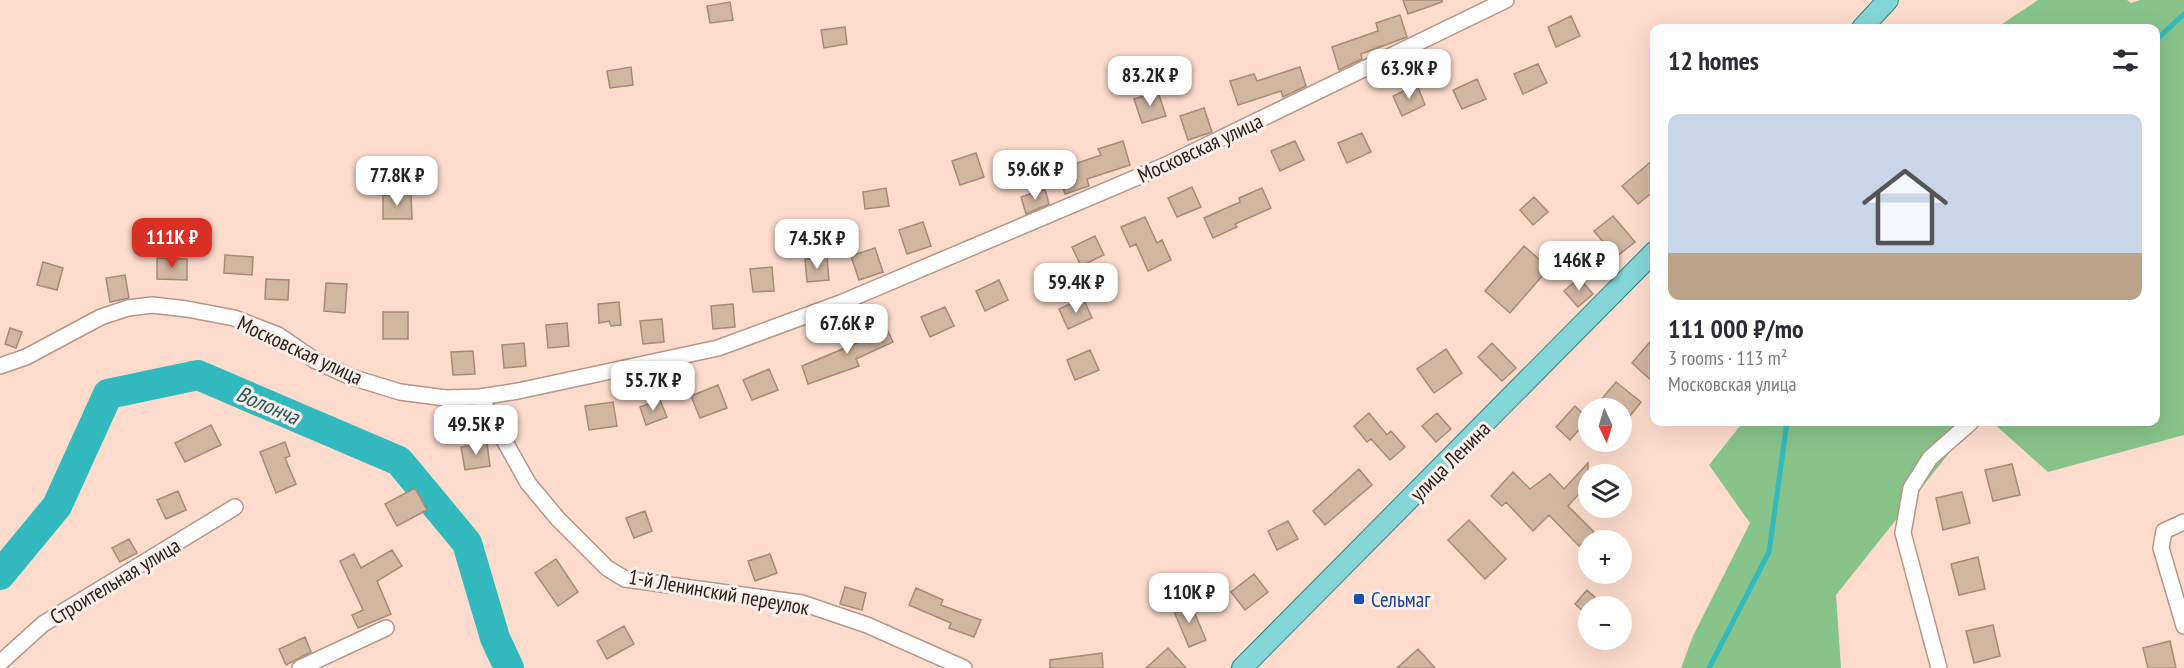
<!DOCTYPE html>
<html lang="en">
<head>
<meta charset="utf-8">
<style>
  :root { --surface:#fff; --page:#f7f7f7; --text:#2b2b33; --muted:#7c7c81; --accent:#d93025 }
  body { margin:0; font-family:"PT Sans Narrow",sans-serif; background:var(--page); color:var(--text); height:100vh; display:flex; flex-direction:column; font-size:22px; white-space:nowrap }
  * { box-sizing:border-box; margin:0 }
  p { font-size:20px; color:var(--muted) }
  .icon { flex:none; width:33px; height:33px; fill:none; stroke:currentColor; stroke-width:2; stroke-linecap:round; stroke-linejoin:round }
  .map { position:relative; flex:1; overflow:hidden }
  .details { position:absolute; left:1650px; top:24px; width:510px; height:402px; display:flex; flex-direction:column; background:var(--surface); border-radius:12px; box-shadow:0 6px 24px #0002 }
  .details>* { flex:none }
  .needle { width:39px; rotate:176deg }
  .buttons { position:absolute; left:1578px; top:398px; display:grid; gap:12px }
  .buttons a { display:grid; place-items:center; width:54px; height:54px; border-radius:50%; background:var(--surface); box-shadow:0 6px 24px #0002; font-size:30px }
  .price { position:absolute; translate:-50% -51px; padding:0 14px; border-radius:12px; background:#fff; color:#222; font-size:20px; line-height:39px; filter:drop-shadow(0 2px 3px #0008) }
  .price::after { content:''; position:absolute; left:50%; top:36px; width:18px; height:14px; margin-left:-9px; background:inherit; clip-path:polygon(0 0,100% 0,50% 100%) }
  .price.current { background:var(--accent); color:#fff }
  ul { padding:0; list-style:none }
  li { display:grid; align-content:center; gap:12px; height:318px; padding:0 18px }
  li span { display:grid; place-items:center; height:186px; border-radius:12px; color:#555 }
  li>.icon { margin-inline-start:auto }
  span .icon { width:108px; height:108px; fill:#fffc; stroke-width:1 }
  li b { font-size:26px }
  h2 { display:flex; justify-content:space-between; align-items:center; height:72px; padding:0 18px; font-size:26px }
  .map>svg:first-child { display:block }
</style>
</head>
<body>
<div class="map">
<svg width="2184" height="668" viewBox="0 0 2184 668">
  <rect width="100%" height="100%" fill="#fddccd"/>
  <path fill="#88c38a" d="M2038,0H2127L2131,3L2140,0H2184V435L2048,472L1992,422H2156V28H1996Z
    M1737,422H1974L1836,595L1841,668H1681L1693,636L1750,523L1709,465L1740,426Z"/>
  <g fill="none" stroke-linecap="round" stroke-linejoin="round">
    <path stroke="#31b9bd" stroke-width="5" d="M2156,40L2184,14
      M1709,668L1769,552L1787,422"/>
    <path stroke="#31b9bd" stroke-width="30" d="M0,575L57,506L108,394L198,375L399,461L467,543L495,638L509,668"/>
  </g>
  <path fill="#d1b6a1" stroke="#a48b77" stroke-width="1.5" d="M1403,0H1442V2L1408,14Z
    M730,2L733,20L710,23L707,6Z
    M1400,15L1407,37L1361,54L1362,59L1339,70L1332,47L1378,31L1376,23Z
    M1571,16L1580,36L1556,47L1548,27Z
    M845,27L847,44L824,48L821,30Z
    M1538,64L1547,83L1523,94L1514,74Z
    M631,67L633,85L610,88L607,71Z
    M1300,67L1306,86L1283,97L1281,91L1238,105L1230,81L1254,74L1257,81Z
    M1477,79L1486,99L1462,109L1453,90Z
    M1417,85L1425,105L1402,116L1393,96Z
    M1158,92L1166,116L1142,123L1134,99Z
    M1204,108L1212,132L1188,140L1180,116Z
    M1362,133L1371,152L1347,163L1338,143Z
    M1123,141L1130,165L1087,179L1089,186L1065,194L1057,170L1101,155L1098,149Z
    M1295,141L1304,160L1280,171L1271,151Z
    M976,153L984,177L960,185L952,161Z
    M1654,159V191L1638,204L1622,186Z
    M1192,187L1201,207L1177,217L1168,198Z
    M886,188L889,206L865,209L863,192Z
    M1262,188L1271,208L1235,224L1237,227L1213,238L1204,218L1240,202L1239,198Z
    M1045,189L1049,204L1026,214L1021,197Z
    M411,194L412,219H383V195Z
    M1534,197L1548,212L1533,225L1520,210Z
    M1613,216L1635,242L1616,257L1594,231Z
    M1145,217L1157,243L1162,240L1171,260L1148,271L1136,244L1130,247L1121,227Z
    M923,222L931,246L907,254L899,230Z
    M1095,236L1104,255L1081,266L1072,247Z
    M1524,246L1549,268L1510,313L1485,291Z
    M875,248L883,272L859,280L851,256Z
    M225,255L253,257L252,275L224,273Z
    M827,257L829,280L807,282L805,259Z
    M157,258L187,259V280L157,279Z
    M43,262L63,268L57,290L37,285Z
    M772,267L774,291L753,292L750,269Z
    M125,275L129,298L110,302L106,278Z
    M1579,278L1593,294L1578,307L1564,291Z
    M266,279L289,280L288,300L265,299Z
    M999,280L1008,300L985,311L976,291Z
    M326,283L347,284L345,313L324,311Z
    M1083,298L1092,318L1068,329L1059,309Z
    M619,302L621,325L611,326L609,321L599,323L598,304Z
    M733,304L735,327L713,329L711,306Z
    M945,307L954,326L930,337L921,317Z
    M383,312H408V339H383Z
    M662,319L664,342L643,344L640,321Z
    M567,323L569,346L548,348L546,325Z
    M884,323L893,342L856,359L859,366L808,384L802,366L864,340L861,333Z
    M10,328L22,332L16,348L5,344Z
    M1654,337V383L1632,363Z
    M524,343L526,366L504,368L502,345Z
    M1492,343L1516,368L1502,381L1478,357Z
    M1446,349L1462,373L1434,393L1417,369Z
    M1090,350L1099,370L1075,380L1067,360Z
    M473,351L475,374L453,375L451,352Z
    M769,369L778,390L752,400L743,380Z
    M1616,382L1641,402L1622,426V408H1594Z
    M718,385L727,408L700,418L691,396Z
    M660,400L667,417L646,425L640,407Z
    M613,402L617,426L589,430L585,406Z
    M1575,406L1588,419L1570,440L1556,427Z
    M1369,413L1387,435L1391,431L1405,447L1390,460L1371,439L1367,442L1354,426Z
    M1437,413L1451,429L1436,442L1422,426Z
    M211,425L221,445L185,462L175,443Z
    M285,442L290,456L285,458L296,484L276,493L260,452Z
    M487,443L490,466L465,470L461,447Z
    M1588,463V484L1568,506L1594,532L1579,546L1549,515L1533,531L1506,502L1502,506L1491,496L1513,472L1530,489L1550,474L1564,489Z
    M2012,464L2020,495L1993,501L1985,470Z
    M1359,469L1372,485L1325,525L1313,511Z
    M415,488L427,510L397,526L385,504Z
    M178,491L186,510L166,519L157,500Z
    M1962,492L1970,523L1943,530L1936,498Z
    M645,511L652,531L634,538L626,518Z
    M1469,520L1506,559L1485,579L1448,540Z
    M1288,521L1298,539L1277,550L1268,531Z
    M129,539L137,553L120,562L112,548Z
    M392,550L402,566L377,581L391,614L358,628L352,615L363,610L340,561L354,554L361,568Z
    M770,554L777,573L755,581L748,561Z
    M1978,557L1985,589L1959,595L1951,564Z
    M556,559L578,592L558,606L535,573Z
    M1254,574L1268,592L1245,610L1231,592Z
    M845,587L866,593L862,610L840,604Z
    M916,588L943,600L941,605L981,620L974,637L949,628L951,623L909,605Z
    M1587,590L1599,601L1595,606H1588L1587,615L1575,604Z
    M1190,602L1206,640L1189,647L1173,609Z
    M1993,625L2000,656L1974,663L1966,631Z
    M624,626L634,644L607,659L597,641Z
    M305,637L311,652L286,665L279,649Z
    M2170,641L2176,668H2148L2143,648Z
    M1168,648L1186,668H1146Z
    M1418,649L1435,668H1397Z
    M1102,653L1103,668H1050V660Z"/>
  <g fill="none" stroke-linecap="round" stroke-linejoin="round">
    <g stroke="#b59688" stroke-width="18">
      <path id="minor" d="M0,366L26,357L101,317L128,308L152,305L187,309L234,318L278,335L316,361L351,377L400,392L446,398L480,397L518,391L718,348L843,302L1166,165L1506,0
        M480,397L528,483L558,519L607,568L625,579L802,603L867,625L964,668
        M2184,522L2164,531L2161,548L2184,626
        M0,663L43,624L235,507
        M300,668L386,628
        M1939,668L1903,533L1911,488L1930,458L1971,422"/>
    </g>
    <g stroke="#308484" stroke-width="22">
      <path id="major" d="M1862,28L1888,0
        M1242,668L1654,252"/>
    </g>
    <use href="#minor" stroke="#fff" stroke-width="15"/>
    <use href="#major" stroke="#84d6d7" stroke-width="20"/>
  </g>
  <rect fill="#1a4fb4" stroke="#fceee8" stroke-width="2" x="1353" y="593" width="12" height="12" rx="3"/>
  <g text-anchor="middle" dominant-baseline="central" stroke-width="6" stroke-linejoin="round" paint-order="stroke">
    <g font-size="21" fill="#2c201b" stroke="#fceee8">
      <text transform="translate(1200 148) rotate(-25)">Московская улица</text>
      <text transform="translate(300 350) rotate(25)">Московская улица</text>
      <text transform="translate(1450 461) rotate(-45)">улица Ленина</text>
      <text transform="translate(115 581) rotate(-31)">Строительная улица</text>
      <text transform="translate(719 592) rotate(10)">1-й Ленинский переулок</text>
    </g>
    <g font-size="21" fill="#164399" stroke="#fceee8" text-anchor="start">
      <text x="1371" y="599">Сельмаг</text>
    </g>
    <g font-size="22" font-style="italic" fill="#23595b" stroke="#fceee8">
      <text transform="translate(268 405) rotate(23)">Волонча</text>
    </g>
  </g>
</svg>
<div class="buttons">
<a><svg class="needle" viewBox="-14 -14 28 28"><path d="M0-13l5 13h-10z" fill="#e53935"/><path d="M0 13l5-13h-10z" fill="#7c7c81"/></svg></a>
<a><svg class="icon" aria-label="layers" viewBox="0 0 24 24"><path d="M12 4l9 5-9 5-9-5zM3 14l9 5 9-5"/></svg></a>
<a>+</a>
<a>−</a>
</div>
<b class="price" style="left:1409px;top:100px">63.9K ₽</b>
<b class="price" style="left:1150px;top:107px">83.2K ₽</b>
<b class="price" style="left:1035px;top:201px">59.6K ₽</b>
<b class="price" style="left:397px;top:207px">77.8K ₽</b>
<b class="price current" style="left:172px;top:269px">111K ₽</b>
<b class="price" style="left:817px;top:270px">74.5K ₽</b>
<b class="price" style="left:1579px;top:292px">146K ₽</b>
<b class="price" style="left:1076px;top:314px">59.4K ₽</b>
<b class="price" style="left:847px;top:355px">67.6K ₽</b>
<b class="price" style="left:653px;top:412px">55.7K ₽</b>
<b class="price" style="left:476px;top:456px">49.5K ₽</b>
<b class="price" style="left:1189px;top:624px">110K ₽</b>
<section class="details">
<h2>12 homes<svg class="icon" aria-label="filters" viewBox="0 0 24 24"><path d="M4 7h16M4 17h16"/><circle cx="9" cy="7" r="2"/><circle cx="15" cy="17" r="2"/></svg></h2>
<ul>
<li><span style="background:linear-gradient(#c9d6e8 75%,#b9a48a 0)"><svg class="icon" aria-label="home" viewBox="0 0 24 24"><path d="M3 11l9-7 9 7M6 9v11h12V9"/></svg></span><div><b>111 000 ₽/mo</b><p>3 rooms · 113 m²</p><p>Московская улица</p></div></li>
</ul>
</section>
</div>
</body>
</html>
